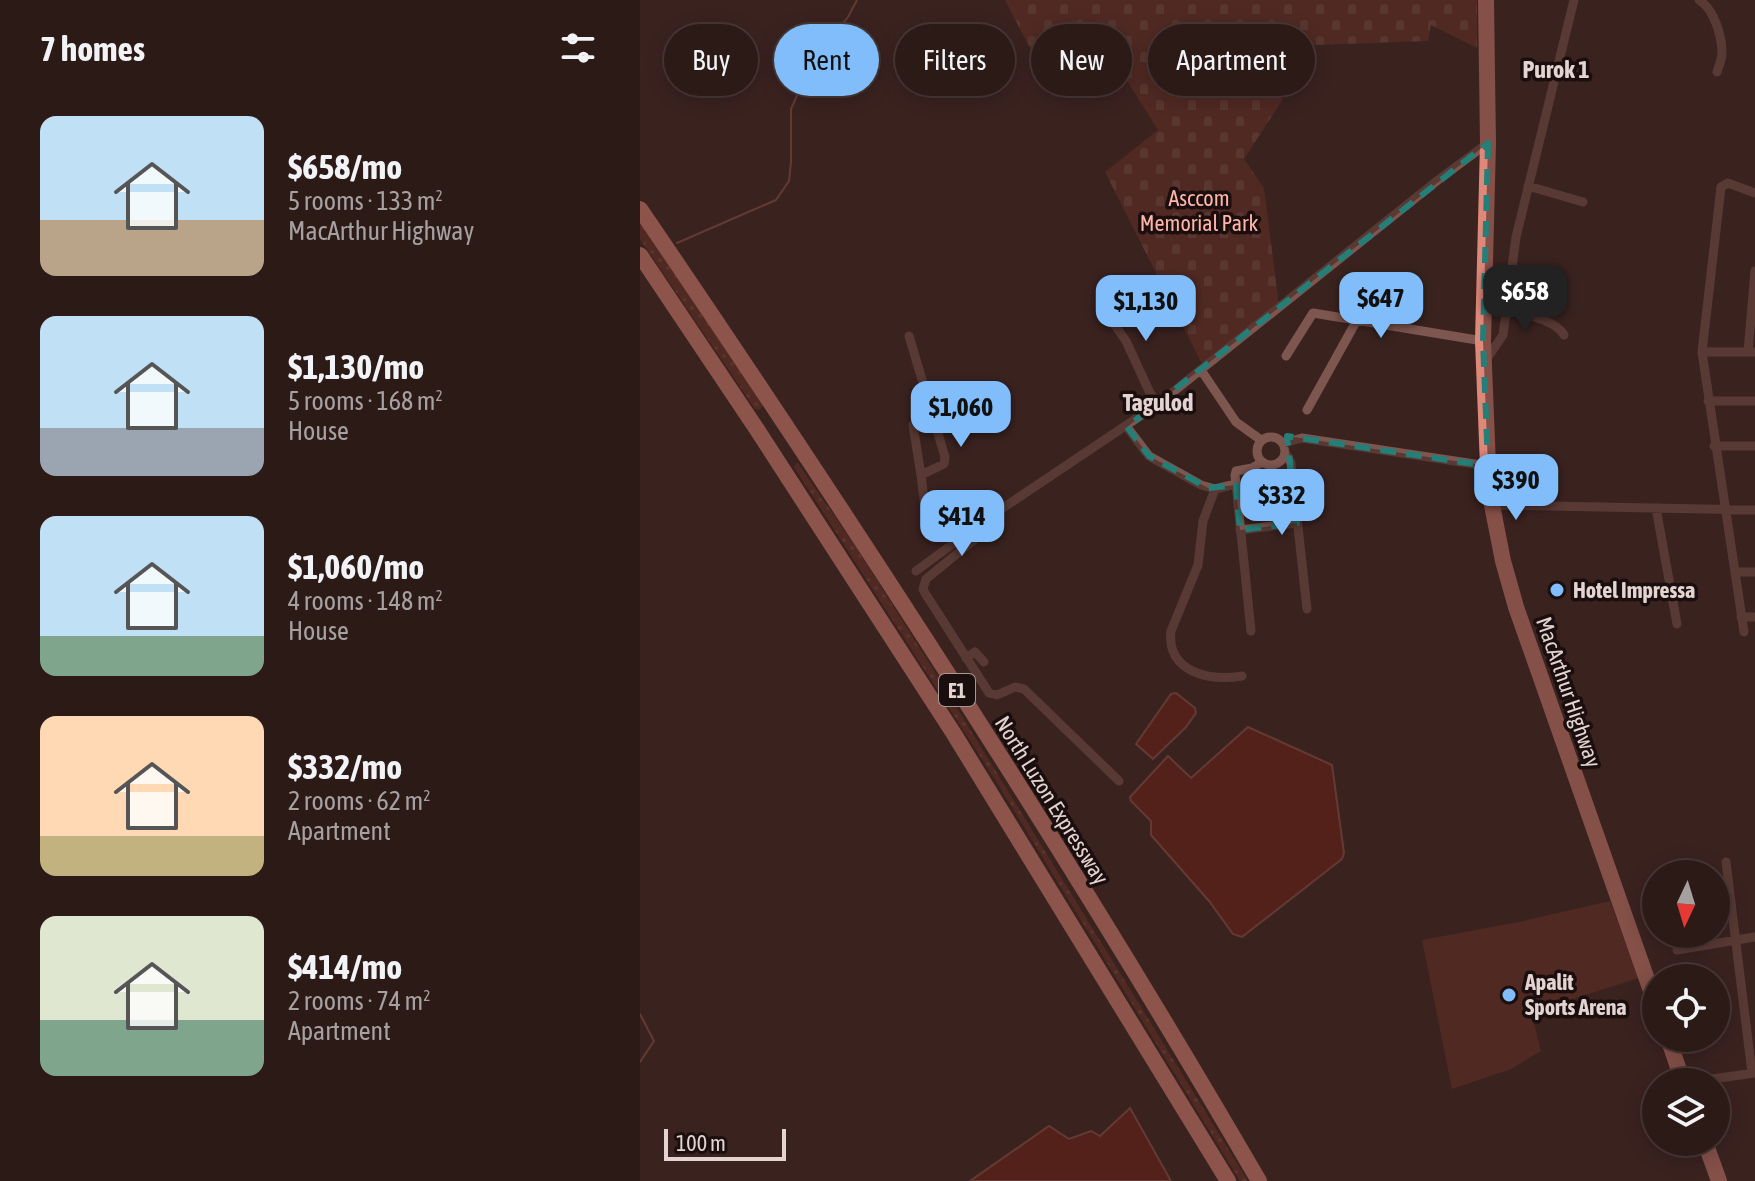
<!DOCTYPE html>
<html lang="en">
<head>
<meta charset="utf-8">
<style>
  :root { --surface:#2c1a17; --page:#342320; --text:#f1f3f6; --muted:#a6a1a1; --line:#483836; --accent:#80bdfa }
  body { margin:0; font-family:"Asap Condensed",sans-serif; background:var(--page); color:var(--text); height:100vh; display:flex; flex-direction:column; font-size:30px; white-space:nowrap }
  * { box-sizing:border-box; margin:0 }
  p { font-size:26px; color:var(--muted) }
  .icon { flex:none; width:44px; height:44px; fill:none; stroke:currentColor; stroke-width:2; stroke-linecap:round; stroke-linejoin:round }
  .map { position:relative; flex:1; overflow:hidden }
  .side { display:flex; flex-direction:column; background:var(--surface); width:640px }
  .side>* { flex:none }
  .guide { position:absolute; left:24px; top:24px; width:760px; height:72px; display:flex; gap:16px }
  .needle { width:52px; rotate:184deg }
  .fabs { position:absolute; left:1002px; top:860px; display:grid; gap:16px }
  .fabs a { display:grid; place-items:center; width:88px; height:88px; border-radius:50%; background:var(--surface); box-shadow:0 4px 20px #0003,0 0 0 2px var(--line); font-size:40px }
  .scale { position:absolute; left:24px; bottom:20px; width:122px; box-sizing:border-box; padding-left:8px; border:4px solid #e4d4d1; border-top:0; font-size:22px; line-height:28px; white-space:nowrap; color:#e4d4d1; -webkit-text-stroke:6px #1a0f0e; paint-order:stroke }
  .price { position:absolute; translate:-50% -68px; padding:0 18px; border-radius:16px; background:var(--accent); color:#111; font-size:26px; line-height:52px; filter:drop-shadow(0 2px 4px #0008) }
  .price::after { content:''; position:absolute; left:50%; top:48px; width:24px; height:18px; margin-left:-12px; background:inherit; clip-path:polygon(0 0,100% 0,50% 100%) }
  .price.on { background:#222; color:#fff }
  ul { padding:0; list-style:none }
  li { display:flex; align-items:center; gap:24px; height:200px; padding:0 40px }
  li span { display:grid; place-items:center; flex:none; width:224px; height:160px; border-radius:16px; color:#555 }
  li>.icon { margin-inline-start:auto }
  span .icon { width:96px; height:96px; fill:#fffc; stroke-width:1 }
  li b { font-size:34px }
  h2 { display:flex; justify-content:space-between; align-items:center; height:96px; padding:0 40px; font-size:34px }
  .tag { padding:0 28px; border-radius:36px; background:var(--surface); box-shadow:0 4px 20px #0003,0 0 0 2px var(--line); font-size:28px; line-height:72px }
  .tag.on { background:var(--accent); color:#111 }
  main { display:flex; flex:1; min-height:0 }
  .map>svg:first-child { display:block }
</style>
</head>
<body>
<main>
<section class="side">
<h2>7 homes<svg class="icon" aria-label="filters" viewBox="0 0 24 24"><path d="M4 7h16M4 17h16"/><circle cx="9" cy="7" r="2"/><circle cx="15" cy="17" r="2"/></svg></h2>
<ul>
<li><span style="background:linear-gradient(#bfe0f5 65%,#b9a48a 0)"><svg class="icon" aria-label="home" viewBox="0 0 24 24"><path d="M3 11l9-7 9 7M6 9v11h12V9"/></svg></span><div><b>$658/mo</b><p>5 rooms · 133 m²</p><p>MacArthur Highway</p></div></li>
<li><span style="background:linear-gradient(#bfe0f5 70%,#9aa5b1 0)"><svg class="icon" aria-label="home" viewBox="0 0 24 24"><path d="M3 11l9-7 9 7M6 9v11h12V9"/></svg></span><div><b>$1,130/mo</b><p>5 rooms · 168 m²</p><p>House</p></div></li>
<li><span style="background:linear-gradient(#bfe0f5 75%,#7fa58c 0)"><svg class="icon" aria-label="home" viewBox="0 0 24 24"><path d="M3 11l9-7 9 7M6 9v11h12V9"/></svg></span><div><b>$1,060/mo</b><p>4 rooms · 148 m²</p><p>House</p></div></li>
<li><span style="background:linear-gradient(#ffd9b3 75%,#c2b280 0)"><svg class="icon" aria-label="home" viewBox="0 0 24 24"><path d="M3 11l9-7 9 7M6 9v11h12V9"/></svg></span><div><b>$332/mo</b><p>2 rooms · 62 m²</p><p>Apartment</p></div></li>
<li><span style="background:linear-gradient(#dfe7d0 65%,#7fa58c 0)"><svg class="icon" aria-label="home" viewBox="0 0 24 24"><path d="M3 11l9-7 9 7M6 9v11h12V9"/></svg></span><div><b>$414/mo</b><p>2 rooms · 74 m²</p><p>Apartment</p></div></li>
</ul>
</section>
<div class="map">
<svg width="1115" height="1181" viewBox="0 0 1115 1181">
  <defs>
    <pattern id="grass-dots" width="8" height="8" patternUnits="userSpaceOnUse" patternTransform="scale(2)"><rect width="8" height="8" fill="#6a3128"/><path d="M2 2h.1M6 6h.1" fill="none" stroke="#7f4e46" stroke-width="1.8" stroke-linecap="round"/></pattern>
    <pattern id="cemetery-stones" width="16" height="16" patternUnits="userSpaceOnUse" patternTransform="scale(2)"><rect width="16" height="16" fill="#6a3128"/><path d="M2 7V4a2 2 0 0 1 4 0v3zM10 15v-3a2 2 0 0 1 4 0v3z" fill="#7f4e46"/></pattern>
  </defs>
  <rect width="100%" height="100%" fill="#3a231f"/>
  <path fill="url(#grass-dots)" d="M0,223L123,405L120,410L115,409L0,239Z
    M157,462L214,544L293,669L608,1181H600L356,781L154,467Z"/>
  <path fill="url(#cemetery-stones)" d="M365,0H837V48L791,25L788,41L623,47L613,73L643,99L604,159L624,188L639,305L563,366L465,172L518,130L481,71L415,97Z"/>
  <path fill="#6a3128" d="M970,901L999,978L891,1012L901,1051L871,1069L812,1089L782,940L879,922Z"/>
  <path fill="#732016" stroke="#95564e" stroke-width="2" d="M536,693L555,708L556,713L546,727L513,759L496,744L531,694Z
    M608,727L692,765L704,853L702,859L602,937L593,934L569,901L511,835V821L491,801L490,797L528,756L551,778Z
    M490,1108L531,1181H330L409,1126L429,1139L451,1131L460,1136Z"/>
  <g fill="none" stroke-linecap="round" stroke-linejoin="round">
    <path stroke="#95564e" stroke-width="2" d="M37,243L136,200L149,181L151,162V109L171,64L208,17L217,0
      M0,1014L14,1041L0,1062"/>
    <path stroke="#7d564f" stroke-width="9" d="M1059,0C1074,9 1082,36 1082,53C1082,59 1079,66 1077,72
      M888,186L943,202
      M460,304L486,341L510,393L518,404
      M867,309C885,315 914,319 924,335
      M269,336L305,457L304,464L281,475L286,515L290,523L303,529L330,520L348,518
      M1062,352H1115
      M1108,352L1115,271
      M646,356L673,313L843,341
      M844,363L863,335L876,237L934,0
      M561,370L596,422L621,440
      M1068,401H1115
      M667,410L717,320
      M273,425L281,475
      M487,427L509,456L561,485L575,489L596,484
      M617 451a14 14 0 1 1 28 0a14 14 0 1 1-28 0Z
      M643,443L662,438L848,466
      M1074,446H1115
      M645,452L651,463L667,609
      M575,489L563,521L558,565L531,631C526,672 570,682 602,676
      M852,505L1115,510
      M1016,508L1037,624
      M347,522L334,540L286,579L283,589L285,593L349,693L357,695L375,687L384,689L479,781
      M600,530L657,523
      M276,571L348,518L518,404L798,180L848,143
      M1095,572H1115
      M1101,617H1115
      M611,631L595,475L596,471L612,468L622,462
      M1104,632L1062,352L1081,187L1088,183L1115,193
      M326,658L335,652L344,662
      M1086,862L1112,1073
      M1037,950L1115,937
      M1051,1082L1115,1073"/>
    <path stroke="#de887a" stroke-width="16" d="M846,0L848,143L843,341L848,466L852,505L863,561L876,607L1016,1005
      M1028,1038L1043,1082
      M1065,1142L1079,1181"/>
    <path stroke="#ef9080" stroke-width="16" d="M0,209C216,526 426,849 619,1181
      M0,255L116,428L314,734L588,1181"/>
  </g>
  <path d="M0 0H1115V1181H0ZM848,143L843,341L848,466L647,436L657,523L600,530L596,485L568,488L509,456L487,427Z" fill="#3a231f" fill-opacity=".55" fill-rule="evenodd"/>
  <path fill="none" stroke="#247f78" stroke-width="6" stroke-dasharray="16 10" stroke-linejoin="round" d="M848,143L843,341L848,466L647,436L657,523L600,530L596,485L568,488L509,456L487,427Z"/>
  <g fill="#80bdfa" stroke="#1a0f0e" stroke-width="3">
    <circle cx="917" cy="590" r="8"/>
    <circle cx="869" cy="995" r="8"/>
  </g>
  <g text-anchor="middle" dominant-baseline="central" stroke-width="7" stroke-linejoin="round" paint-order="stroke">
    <rect fill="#1a0f0e" stroke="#a79996" stroke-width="2" x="299" y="674" width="36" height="32" rx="6"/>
    <g font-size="20" font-weight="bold" fill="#e4d4d1">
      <text x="317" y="690">E1</text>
    </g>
    <g font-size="22" fill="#ffb5a8" stroke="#1a0f0e">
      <text x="559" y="198">Asccom<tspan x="559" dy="25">Memorial Park</tspan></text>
    </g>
    <g font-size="22" font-weight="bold" fill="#e4d4d1" stroke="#1a0f0e" text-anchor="start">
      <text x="933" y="590">Hotel Impressa</text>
      <text x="885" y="982">Apalit<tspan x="885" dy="25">Sports Arena</tspan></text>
    </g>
    <g font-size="22" fill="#e4d4d1" stroke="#1a0f0e">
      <text transform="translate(929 692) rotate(71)">MacArthur Highway</text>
      <text transform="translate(412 800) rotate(58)">North Luzon Expressway</text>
    </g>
    <g font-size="24" font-weight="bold" fill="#e4d4d1" stroke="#1a0f0e">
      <text x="916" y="69">Purok 1</text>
      <text x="518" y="402">Tagulod</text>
    </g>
  </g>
</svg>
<div class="fabs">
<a><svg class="needle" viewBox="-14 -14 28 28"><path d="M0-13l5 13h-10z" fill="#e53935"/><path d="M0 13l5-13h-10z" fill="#a6a1a1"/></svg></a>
<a><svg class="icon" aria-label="locate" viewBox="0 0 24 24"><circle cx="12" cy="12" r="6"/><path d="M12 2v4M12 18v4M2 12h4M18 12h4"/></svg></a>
<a><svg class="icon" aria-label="layers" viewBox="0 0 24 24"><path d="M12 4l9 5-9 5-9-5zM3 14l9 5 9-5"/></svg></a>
</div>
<div class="scale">100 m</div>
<b class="price on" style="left:885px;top:333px">$658</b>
<b class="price" style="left:741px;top:340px">$647</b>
<b class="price" style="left:506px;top:343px">$1,130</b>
<b class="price" style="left:321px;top:449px">$1,060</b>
<b class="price" style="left:876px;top:522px">$390</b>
<b class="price" style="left:642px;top:537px">$332</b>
<b class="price" style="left:322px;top:558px">$414</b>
<div class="guide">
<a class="tag">Buy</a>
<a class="tag on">Rent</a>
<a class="tag">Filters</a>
<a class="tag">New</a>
<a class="tag">Apartment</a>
</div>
</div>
</main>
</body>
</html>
